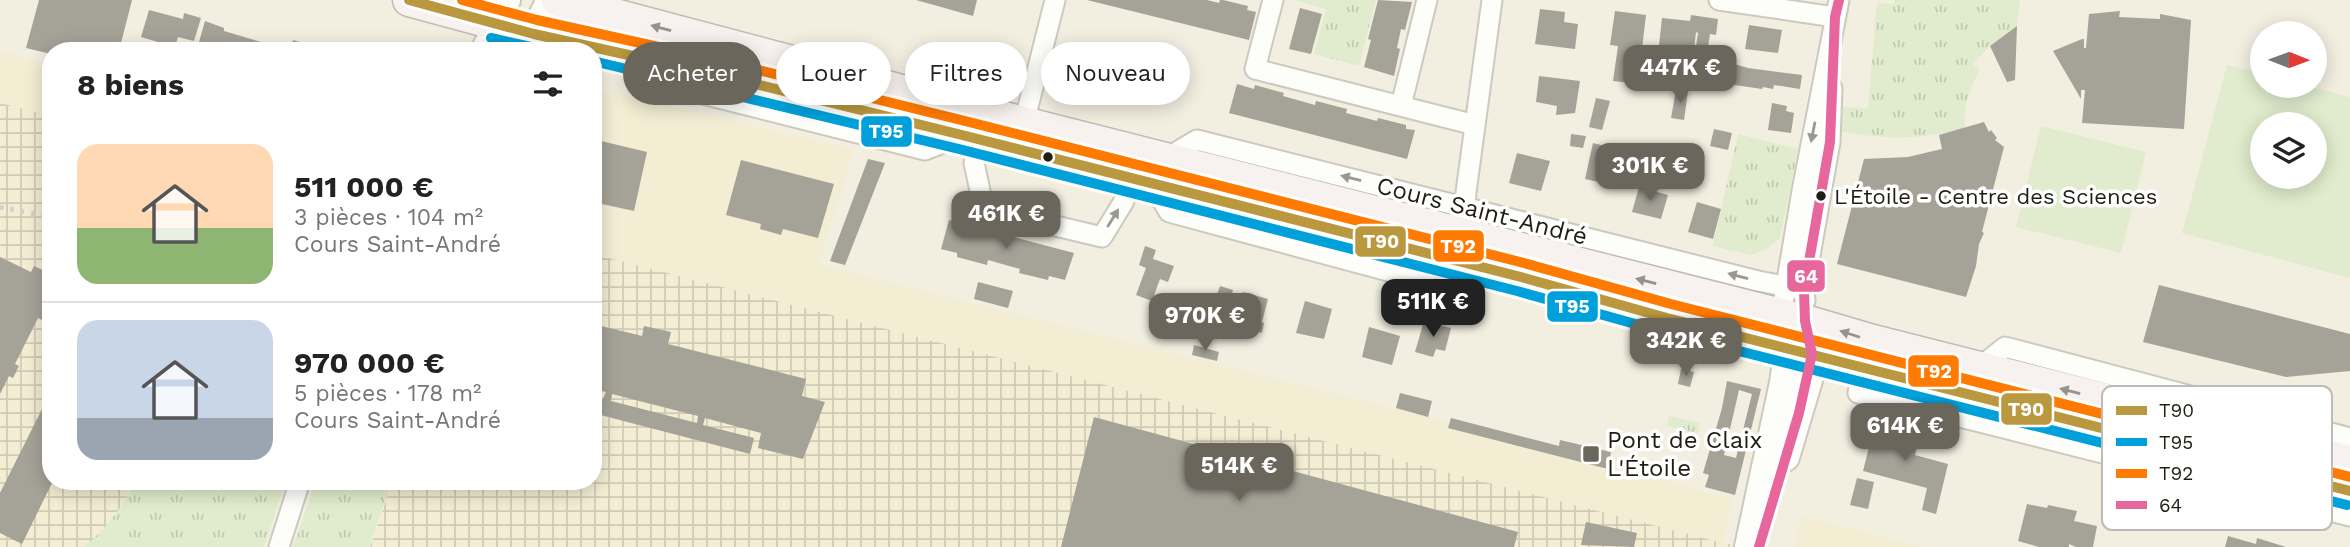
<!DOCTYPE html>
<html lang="fr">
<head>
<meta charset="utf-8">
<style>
  :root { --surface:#fff; --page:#f6f6f6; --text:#222; --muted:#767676; --line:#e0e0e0; --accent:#6a665c }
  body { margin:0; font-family:"Work Sans",sans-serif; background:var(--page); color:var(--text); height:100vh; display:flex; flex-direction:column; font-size:26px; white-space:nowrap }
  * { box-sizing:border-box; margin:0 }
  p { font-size:23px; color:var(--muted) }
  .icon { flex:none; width:38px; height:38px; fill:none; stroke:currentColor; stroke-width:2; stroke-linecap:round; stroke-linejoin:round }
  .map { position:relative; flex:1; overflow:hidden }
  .details { position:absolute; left:42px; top:42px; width:560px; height:448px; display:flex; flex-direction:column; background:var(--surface); border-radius:28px; box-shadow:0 4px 18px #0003 }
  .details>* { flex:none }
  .top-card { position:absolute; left:623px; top:42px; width:665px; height:63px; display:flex; gap:14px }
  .needle { width:46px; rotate:91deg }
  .tools { position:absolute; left:2250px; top:21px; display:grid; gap:14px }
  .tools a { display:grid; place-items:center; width:77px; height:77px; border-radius:50%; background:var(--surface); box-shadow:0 4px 18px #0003; font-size:35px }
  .price { position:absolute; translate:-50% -60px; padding:0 16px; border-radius:14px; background:var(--accent); color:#fff; font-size:23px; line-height:46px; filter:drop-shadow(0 2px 4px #0008) }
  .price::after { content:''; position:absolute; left:50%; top:42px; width:21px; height:16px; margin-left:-10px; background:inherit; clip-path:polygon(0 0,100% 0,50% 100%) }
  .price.active { background:#222; color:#fff }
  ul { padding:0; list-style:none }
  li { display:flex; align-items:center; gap:21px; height:175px; padding:0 35px }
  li+li { border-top:2px solid var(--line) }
  li span { display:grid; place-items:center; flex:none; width:196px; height:140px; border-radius:21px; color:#555 }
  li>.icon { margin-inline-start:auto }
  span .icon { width:84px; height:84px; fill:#fffc; stroke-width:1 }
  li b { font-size:30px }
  h2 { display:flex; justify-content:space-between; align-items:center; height:84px; padding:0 35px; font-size:30px }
  .tag { padding:0 24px; border-radius:32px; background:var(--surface); box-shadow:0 4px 18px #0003; font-size:24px; line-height:63px }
  .tag.active { background:var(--accent); color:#fff }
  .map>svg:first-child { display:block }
</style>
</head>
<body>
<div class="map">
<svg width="2350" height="547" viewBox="0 0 2350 547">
  <defs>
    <pattern id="industrial-grid" width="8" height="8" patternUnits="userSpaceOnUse" patternTransform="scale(1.75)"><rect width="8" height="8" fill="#f3edd4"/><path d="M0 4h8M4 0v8" fill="none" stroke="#d0cbb5"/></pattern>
    <pattern id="grass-tufts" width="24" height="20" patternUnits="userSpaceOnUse" patternTransform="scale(1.75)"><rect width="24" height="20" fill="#e0eccd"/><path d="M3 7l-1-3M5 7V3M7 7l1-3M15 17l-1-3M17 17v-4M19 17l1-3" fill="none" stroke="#c0caaf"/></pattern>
  </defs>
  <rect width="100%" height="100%" fill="#f2efe1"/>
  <path fill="#f3edd4" d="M0,51L51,64V116L0,103Z
    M593,88L854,149L819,265L1437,419L1732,499L1723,543L593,254Z
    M1803,516L1920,547H1794Z"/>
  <path fill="url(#industrial-grid)" d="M0,103L51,116V481H282L259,547H0Z
    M593,254L1723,543L1743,547H370L393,481H593Z"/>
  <path fill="url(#grass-tufts)" d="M1293,0H1376L1359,66L1314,54L1326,9Z
    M1895,0H2020L2017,26L1990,46L1973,64L1980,71C1968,90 1964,105 1965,128C1922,140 1884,140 1840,131L1843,107L1868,108L1877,3L1894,4Z
    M1738,134L1798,149L1780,238L1767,249L1751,255L1713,246Z
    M1669,416L1700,423L1698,433L1667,426Z
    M137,481H286L264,547H84C106,529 123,506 137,481Z
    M316,481H392L369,547H293Z"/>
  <path fill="#e0eccd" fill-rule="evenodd" d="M2227,65L2263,74V86H2307L2350,97V278L2182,233ZM2315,124V177H2263V124Z
    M2041,126L2146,152L2121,253L2016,227Z"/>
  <path fill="#a5a297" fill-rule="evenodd" d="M39,0H132L119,51H51V54L26,48Z
    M916,0H977L973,16Z
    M1087,0H1207L1219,3L1220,0H1223L1248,6L1247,10L1256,12L1249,40Z
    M1378,0L1412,2L1405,30L1401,29L1397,48L1400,49L1394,76L1364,67L1371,40L1368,39Z
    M1300,8L1322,14L1311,54L1289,49Z
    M1540,9L1565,12L1564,22L1578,24L1575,49L1535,44Z
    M149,10L183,19L184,13L201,18L194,41L178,37L175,47L141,37Z
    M1615,11L1646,15L1642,49H1636L1631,83L1613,81L1618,46L1610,45Z
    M2120,11L2119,17L2160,19V14L2191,20L2184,129L2082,123L2085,90H2081V99L2053,51L2082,39H2084V48H2086L2089,14Z
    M1691,15L1718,19L1716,35L1710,34L1706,61L1694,59L1698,33L1696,32L1692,67L1682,65L1684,49L1659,45L1662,18L1690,21Z
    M205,21L224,28V31L264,43L262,51H219V48L199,42Z
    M1749,25L1782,30L1778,53L1745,49Z
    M2017,26L2015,80L2007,82L1990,46Z
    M293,40L317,47L316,51H290Z
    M1731,63L1748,68L1802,75L1800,89L1774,85L1773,89L1763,87L1762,89L1728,84Z
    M924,76L943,81L942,87L923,81Z
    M1539,76L1580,81L1575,113L1556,115L1557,106L1536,102Z
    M1237,84L1254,89L1255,85L1284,93L1283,96L1315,105L1316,101L1347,109L1346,113L1377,121L1378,118L1406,125V129L1415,130L1407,159L1229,113Z
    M1676,90L1688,91L1684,120L1671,118Z
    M1596,98L1610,101L1602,130L1589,127Z
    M1772,103L1787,106L1786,111L1794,113L1791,133L1768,130Z
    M1984,122L1989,132L1991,130L1997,138L1995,140L2004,147L1982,232L1984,233L1979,244L1976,266L1966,297L1837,264L1864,159L1908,157L1942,149L1939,135Z
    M1714,129L1732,133L1728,150L1710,146Z
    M1571,134L1586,136L1583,148L1570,146Z
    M593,139L647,152L634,211L593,202Z
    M1593,143L1621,150L1612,185L1585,179Z
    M1517,153L1550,161L1541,191L1509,183Z
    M868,159L885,163L845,265L830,261Z
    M741,160L834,184L818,238L783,229L781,235L760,229L761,224L726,215Z
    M1639,187L1668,195L1661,219L1632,212Z
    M1697,202L1721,209L1713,239L1688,232Z
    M949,220L1074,253L1065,280L1049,276L1048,280L1019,273L1020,269L988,260L987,265L957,257V253L941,249Z
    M1145,246L1156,250L1153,259L1174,266L1168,282L1160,279L1152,301L1136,295L1146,268L1139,265Z
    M0,257L31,272L34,266L51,274V292L45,304L49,306L42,320L38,318L15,364L19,366L13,378L9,376L0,394Z
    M978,282L1013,291L1008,308L974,299Z
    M2159,285L2350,334V371L2286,377L2143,342Z
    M1220,286L1233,290L1227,311L1230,312L1223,336L1219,335L1220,323L1207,320L1210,311L1206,310L1211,294L1217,295Z
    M1243,292L1268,299L1262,322L1264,323L1262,333L1256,331L1258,322L1237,316Z
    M1305,301L1332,309L1324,339L1296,333Z
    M1161,305L1179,312L1169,338L1151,331Z
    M1424,321L1451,328L1445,351L1436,349L1433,357L1415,352Z
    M593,324L642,336L644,326L671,332L668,344L806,379L802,396L825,402L803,459L758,448L761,433L705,418L703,425L754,438L750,454L593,413V396L603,399L606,392L593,389ZM612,394L698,416L697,423L611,401Z
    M1369,327L1400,336L1392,365L1362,357Z
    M1194,345L1219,352L1217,361L1192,355Z
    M1681,369L1694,372L1690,387L1678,384Z
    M1727,381L1761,389L1735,495L1705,487L1709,475L1703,473L1722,408ZM1739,390L1752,394L1736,458L1724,455Z
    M51,391V481H53L22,544L0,533V493Z
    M1400,393L1432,401L1428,417L1396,408Z
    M1094,417L1518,532L1514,547H1061Z
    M1451,418L1559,446L1560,440L1611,452L1608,469L1448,428Z
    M1875,423L1920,435L1915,455L1948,464L1936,514L1922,510L1927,488L1863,471Z
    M1857,478L1874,482L1868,509L1850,505Z
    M2027,504L2047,508L2048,505L2077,511L2074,521L2097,526L2093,547H2076L2069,544V547H2039L2018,541Z
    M1586,522L1637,533L1634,547L1581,545Z
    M2228,536L2256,544L2257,538L2286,547H2225Z"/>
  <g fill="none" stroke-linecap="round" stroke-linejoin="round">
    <g stroke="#ccc9be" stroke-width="23">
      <path id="street" d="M1273,0L1255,69L1475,125
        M1719,0L1835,17
        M480,51L494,24
        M683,67L691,91L925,150L961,136
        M1401,106L1427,0
        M1024,123L1055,0
        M1165,159L1197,140L1758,281L1804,290
        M974,163L984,209L1102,237L1124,201
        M1153,185L1169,212L1414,278L1452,260
        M1468,217L1465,207L1466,192L1492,0
        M1784,298L1802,191L1839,0
        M1805,301L1804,290L1830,142L1832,88
        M1863,367L1858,393L1972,420L2350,516
        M1980,367L2005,347L2350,438
        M279,547L300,481"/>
    </g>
    <g stroke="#ccc9be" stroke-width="32">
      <path id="secondary" d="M494,24L506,0
        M534,34L551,0
        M1785,457L1808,380L1812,354L1808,334
        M1749,547L1784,383L1789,348L1785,327"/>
    </g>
    <g stroke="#c4b9b2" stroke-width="35">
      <path id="primary" d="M409,0L534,34L723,76L962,135L1521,277L1667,318L1995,402L2350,491
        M558,0L996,116L1805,321L1873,341L2350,462"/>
    </g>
    <use href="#street" stroke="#fdfdfa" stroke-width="19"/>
    <use href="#secondary" stroke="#fdfdfa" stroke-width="28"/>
    <use href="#primary" stroke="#f7f2ef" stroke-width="32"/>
    <path stroke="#d3d1cd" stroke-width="5" stroke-dasharray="3.5 7" stroke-linecap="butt" d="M0,207L50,217"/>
    <g stroke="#fff" stroke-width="16">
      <path id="bus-1" d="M409,0L534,34L723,76L962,135L1521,277L1667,318L2350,491"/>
    </g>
    <g stroke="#fff" stroke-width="16">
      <path id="bus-2" d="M491,38L549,51
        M593,61L959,149L1517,291L1664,332L2347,505"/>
    </g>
    <g stroke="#fff" stroke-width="16">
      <path id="bus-3" d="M462,0L537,20L726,62L965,121L1524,263L1671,304L2350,477"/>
    </g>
    <g stroke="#fff" stroke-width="16">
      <path id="bus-4" d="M1759,547L1799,413L1812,354L1805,321L1804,290L1830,142L1835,17L1839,0"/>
    </g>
    <use href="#bus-1" stroke="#ba983f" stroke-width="10"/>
    <use href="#bus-2" stroke="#00a1da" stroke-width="10"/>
    <use href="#bus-3" stroke="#ff7a00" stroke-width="10"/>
    <use href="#bus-4" stroke="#e7679c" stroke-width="10"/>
  </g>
  <defs><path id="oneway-solid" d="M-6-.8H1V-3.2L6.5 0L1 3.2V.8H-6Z" transform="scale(1.75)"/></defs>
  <g fill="#96928c">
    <use href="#oneway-solid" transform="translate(661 28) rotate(-165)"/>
    <use href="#oneway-solid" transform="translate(1646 281) rotate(-166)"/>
    <use href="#oneway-solid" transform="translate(1850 334) rotate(-162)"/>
    <use href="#oneway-solid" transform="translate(2070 391) rotate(-166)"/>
  </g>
  <g fill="#9a9892">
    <use href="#oneway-solid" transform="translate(1813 132) rotate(101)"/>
    <use href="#oneway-solid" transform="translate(1351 178) rotate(-166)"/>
    <use href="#oneway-solid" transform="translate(1113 218) rotate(-58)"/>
    <use href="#oneway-solid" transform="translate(1738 276) rotate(-165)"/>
  </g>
  <g fill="#201d14" stroke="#fff" stroke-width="2.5">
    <circle cx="1048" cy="157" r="6"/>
    <circle cx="1821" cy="196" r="6"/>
  </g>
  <rect fill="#6a665c" stroke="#fff" stroke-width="2.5" x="1582" y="445" width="18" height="18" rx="3.5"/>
  <g text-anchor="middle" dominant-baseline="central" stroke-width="7" stroke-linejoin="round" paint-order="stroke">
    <g font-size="22" fill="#201d14" stroke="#fff" text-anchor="start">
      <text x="1834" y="196">L'Étoile - Centre des Sciences</text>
    </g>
    <g font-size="24" fill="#201d14" stroke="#fff">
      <text transform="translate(1482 211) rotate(14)">Cours Saint-André</text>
    </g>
    <g font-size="24" fill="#201d14" stroke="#fff" text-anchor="start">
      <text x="1607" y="440">Pont de Claix<tspan x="1607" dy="28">L'Étoile</tspan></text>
    </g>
  </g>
  <rect x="2102" y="386" width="230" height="144" rx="10" fill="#fff" stroke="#bcbbb8" stroke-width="2"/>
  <rect x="2116" y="406" width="31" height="9" fill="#ba983f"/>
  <rect x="2116" y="438" width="31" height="8" fill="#00a1da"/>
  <rect x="2116" y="469" width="31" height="9" fill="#ff7a00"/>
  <rect x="2116" y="501" width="31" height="8" fill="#e7679c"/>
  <g font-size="19" fill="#201d14">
    <text x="2159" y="417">T90</text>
    <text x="2159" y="449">T95</text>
    <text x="2159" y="480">T92</text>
    <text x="2159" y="512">64</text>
  </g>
  <g stroke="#fff" stroke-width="2.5">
    <rect x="860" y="115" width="53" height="33" rx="7" fill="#00a1da"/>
    <rect x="1354" y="225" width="53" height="33" rx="7" fill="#ba983f"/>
    <rect x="1432" y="229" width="53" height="34" rx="7" fill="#ff7a00"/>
    <rect x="1786" y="259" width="40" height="34" rx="7" fill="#e7679c"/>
    <rect x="1546" y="290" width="53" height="33" rx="7" fill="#00a1da"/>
    <rect x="1907" y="354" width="53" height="34" rx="7" fill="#ff7a00"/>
    <rect x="2000" y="392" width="53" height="34" rx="7" fill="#ba983f"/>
  </g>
  <g font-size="19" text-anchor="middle" font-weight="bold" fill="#fff">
    <text x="886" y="138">T95</text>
    <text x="1381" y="248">T90</text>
    <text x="1458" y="253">T92</text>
    <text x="1806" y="283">64</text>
    <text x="1572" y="313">T95</text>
    <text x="1934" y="378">T92</text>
    <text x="2026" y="416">T90</text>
  </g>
</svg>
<div class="tools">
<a><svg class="needle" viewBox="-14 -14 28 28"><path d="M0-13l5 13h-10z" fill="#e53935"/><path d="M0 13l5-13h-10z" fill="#767676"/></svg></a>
<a><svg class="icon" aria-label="layers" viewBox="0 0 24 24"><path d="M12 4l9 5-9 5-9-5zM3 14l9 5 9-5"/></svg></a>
</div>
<b class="price" style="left:1680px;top:105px">447K €</b>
<b class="price" style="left:1650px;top:203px">301K €</b>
<b class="price" style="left:1006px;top:251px">461K €</b>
<b class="price active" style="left:1433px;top:339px">511K €</b>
<b class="price" style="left:1205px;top:353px">970K €</b>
<b class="price" style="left:1686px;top:378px">342K €</b>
<b class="price" style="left:1905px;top:463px">614K €</b>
<b class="price" style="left:1239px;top:503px">514K €</b>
<div class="top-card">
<a class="tag active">Acheter</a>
<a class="tag">Louer</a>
<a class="tag">Filtres</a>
<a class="tag">Nouveau</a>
</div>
<section class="details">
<h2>8 biens<svg class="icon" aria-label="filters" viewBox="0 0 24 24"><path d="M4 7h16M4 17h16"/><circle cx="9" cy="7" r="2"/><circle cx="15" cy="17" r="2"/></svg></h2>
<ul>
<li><span style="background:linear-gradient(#ffd9b3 60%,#8fb573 0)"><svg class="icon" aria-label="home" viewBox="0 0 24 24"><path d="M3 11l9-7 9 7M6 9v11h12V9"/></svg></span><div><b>511 000 €</b><p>3 pièces · 104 m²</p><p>Cours Saint-André</p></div></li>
<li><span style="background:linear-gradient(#c9d6e8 70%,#9aa5b1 0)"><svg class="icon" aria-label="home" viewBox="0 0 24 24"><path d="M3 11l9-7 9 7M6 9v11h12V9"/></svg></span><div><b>970 000 €</b><p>5 pièces · 178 m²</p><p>Cours Saint-André</p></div></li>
</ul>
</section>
</div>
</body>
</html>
